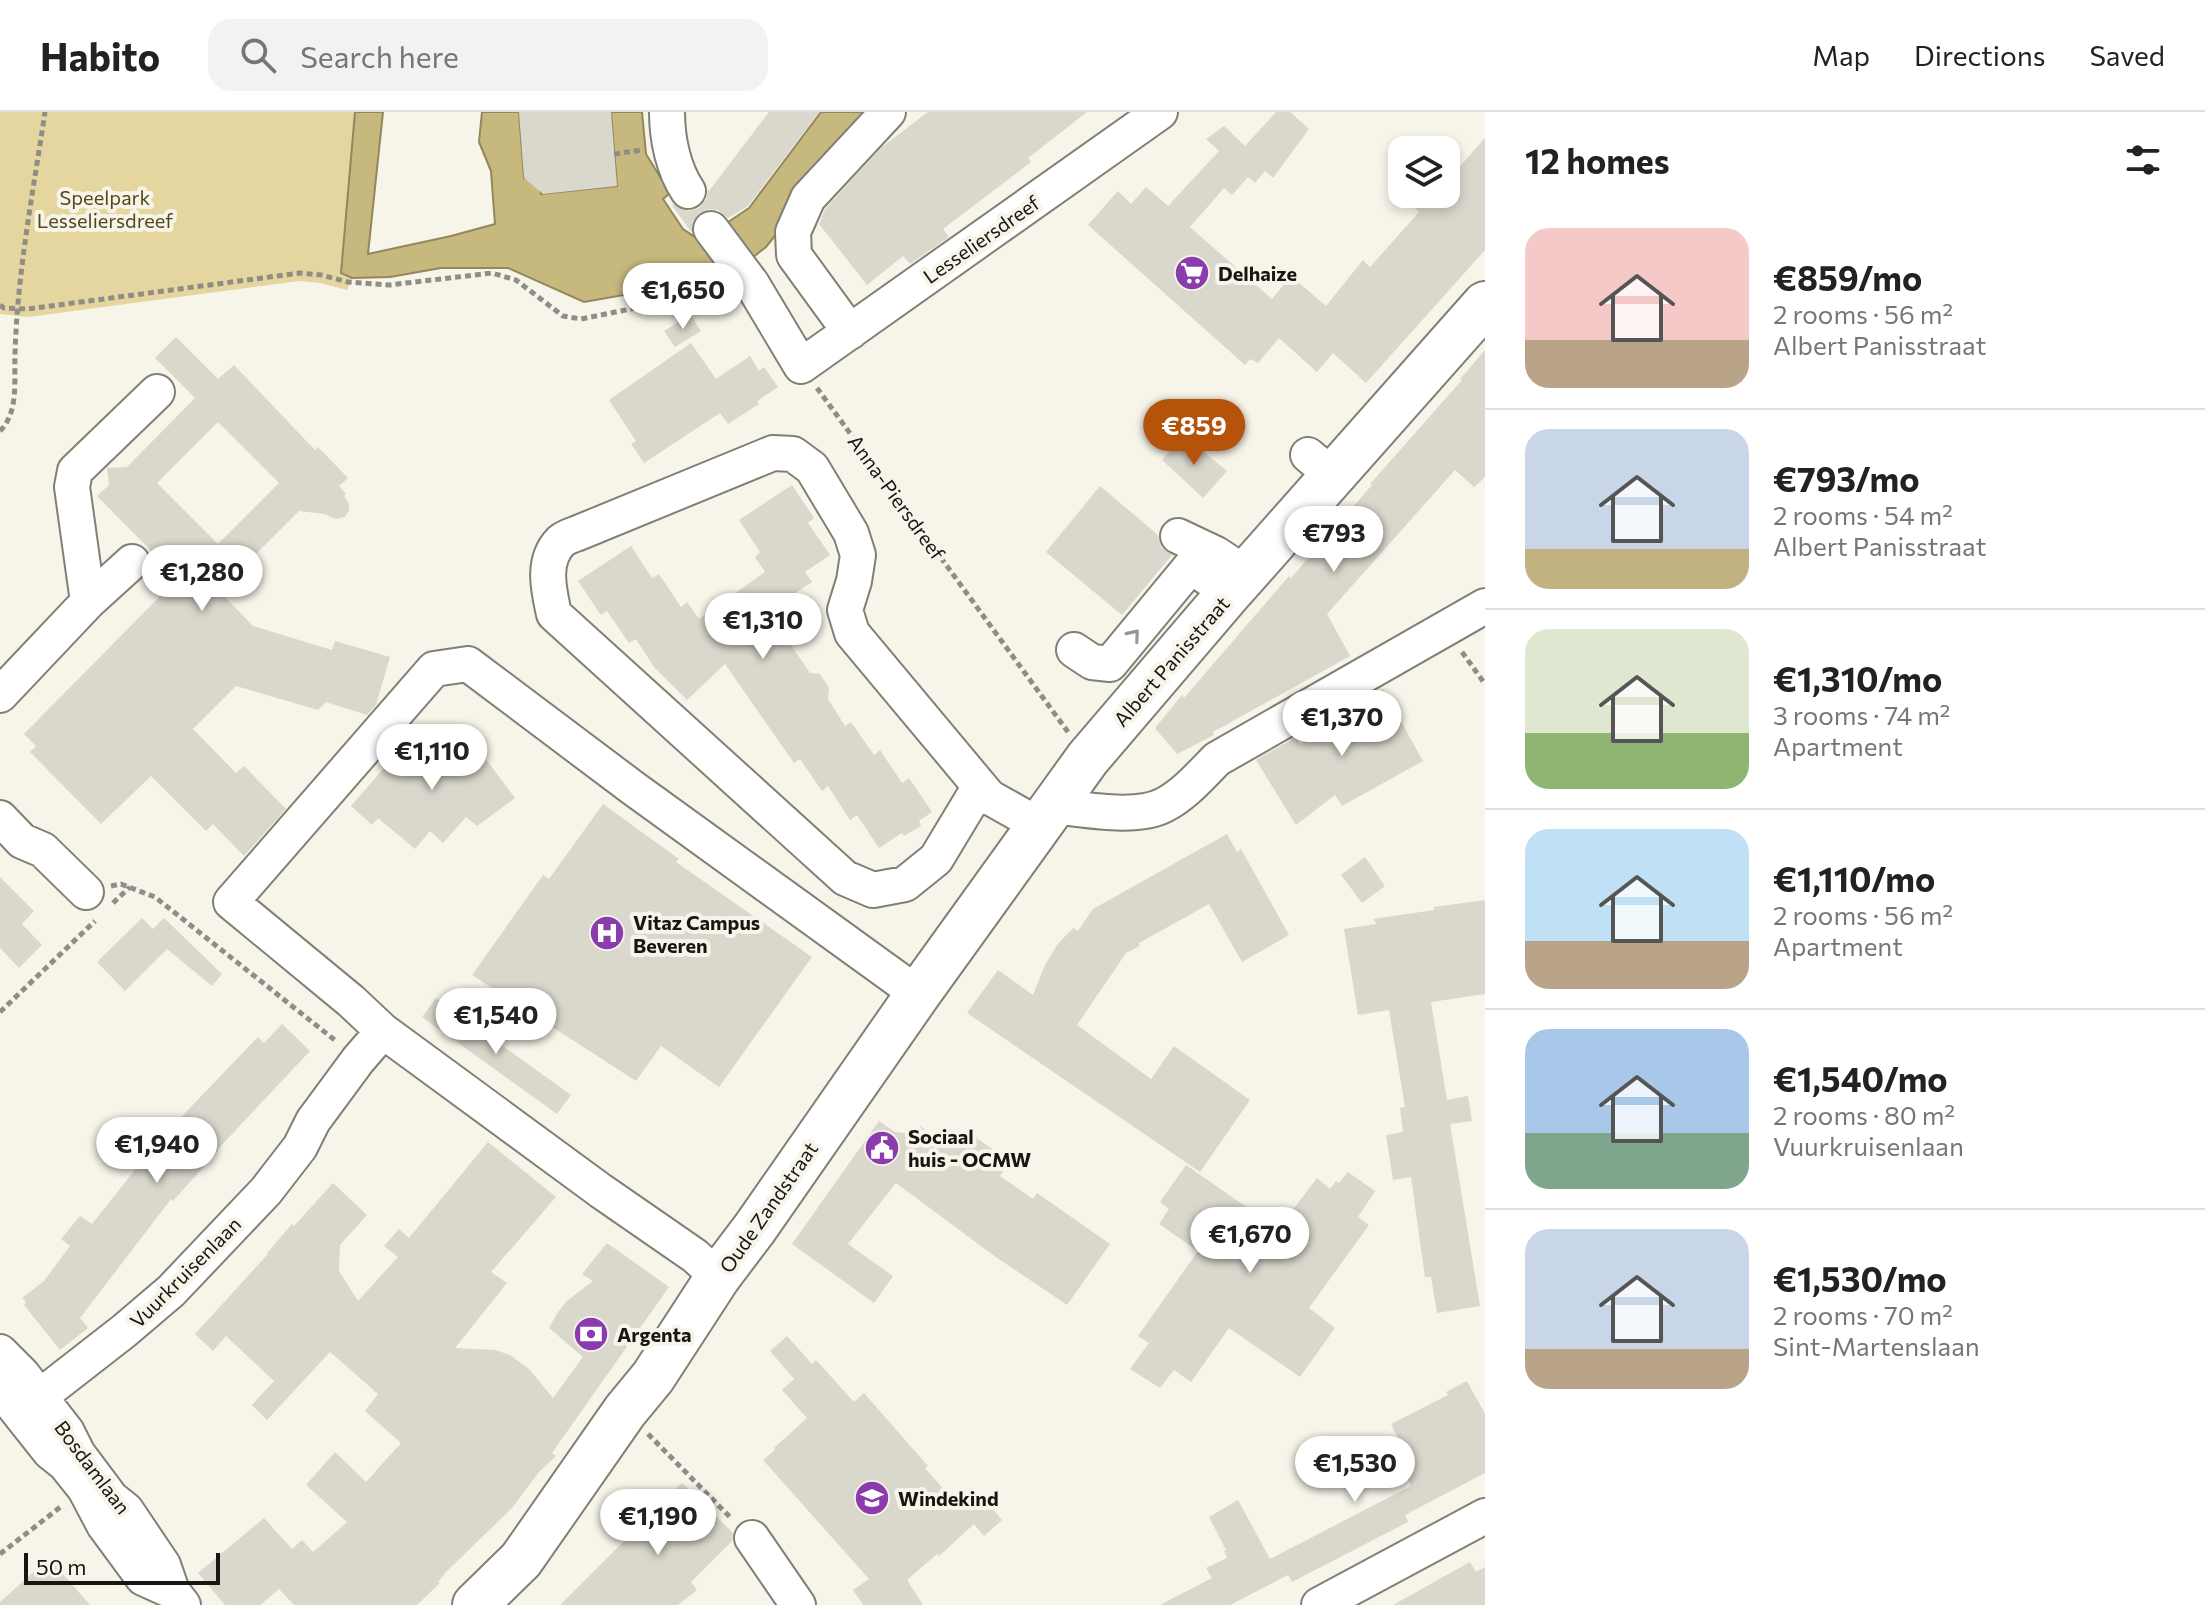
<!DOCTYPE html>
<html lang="en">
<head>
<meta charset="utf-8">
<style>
  :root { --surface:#fff; --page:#f2f2f2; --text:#222; --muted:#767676; --line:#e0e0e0; --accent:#b45309 }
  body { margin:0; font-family:Commissioner,sans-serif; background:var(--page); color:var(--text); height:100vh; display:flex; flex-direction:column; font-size:30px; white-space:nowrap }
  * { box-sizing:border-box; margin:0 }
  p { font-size:26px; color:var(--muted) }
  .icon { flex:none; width:44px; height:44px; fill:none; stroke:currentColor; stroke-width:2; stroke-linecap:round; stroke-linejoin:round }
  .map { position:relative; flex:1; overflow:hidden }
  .side { display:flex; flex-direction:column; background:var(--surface); width:720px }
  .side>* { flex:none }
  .buttons { position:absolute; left:1388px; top:24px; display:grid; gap:16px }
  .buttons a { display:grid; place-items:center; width:72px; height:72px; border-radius:16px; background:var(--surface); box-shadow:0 4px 12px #0003; font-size:40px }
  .scale { position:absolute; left:24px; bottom:20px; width:196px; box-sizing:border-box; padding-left:8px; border:4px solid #171612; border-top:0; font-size:22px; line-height:28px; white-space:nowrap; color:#171612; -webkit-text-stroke:6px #f7f4e9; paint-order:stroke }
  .price { position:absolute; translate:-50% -68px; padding:0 18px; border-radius:28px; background:#fff; color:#222; font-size:26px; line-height:52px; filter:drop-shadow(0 2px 4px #0008) }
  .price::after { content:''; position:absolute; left:50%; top:48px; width:24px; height:18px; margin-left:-12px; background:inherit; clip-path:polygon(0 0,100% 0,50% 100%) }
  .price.active { background:var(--accent); color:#fff }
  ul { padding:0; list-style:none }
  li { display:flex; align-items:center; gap:24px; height:200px; padding:0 40px }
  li+li { border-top:2px solid var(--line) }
  li span { display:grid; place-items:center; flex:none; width:224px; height:160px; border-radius:24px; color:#555 }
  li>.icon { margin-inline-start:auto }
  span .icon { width:96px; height:96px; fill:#fffc; stroke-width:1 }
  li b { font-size:34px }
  h2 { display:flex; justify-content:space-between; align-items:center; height:96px; padding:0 40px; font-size:34px }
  header { display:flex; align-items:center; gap:48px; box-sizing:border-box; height:112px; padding:0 40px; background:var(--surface); border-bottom:2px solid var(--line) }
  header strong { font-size:38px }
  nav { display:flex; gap:44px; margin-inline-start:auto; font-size:28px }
  .search { width:560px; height:72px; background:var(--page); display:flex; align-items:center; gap:20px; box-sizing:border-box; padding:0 28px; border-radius:24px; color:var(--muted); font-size:30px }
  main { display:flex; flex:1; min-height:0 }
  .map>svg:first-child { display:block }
</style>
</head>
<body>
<header>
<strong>Habito</strong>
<div class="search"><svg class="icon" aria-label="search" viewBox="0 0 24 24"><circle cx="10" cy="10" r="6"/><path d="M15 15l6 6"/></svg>Search here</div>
<nav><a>Map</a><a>Directions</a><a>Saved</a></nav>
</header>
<main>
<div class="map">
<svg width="1485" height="1493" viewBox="0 0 1485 1493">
  <rect width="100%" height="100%" fill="#f7f4e9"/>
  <path fill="#e5d6a0" d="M0,0H355L341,160L352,166L347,178L320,171L300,169L28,205L0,202Z"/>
  <path fill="#c7b87d" stroke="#92875d" stroke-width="2" d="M355,0H383L368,142L451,124L495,112L491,59L479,30L482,0H519L524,66L540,72L541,82L617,74L611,0H642L646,42L670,81L663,87L683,117L695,125H706L749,96L821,0H865L859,19L766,135L752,146L722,152L703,169L584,190L508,156H441L390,165L352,166L341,161Z"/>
  <path fill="#dad7cc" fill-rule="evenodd" d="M519,0H611L617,74L543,82L524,66Z
    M769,0H819L748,94L728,106L718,98L708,97L700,101L692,110V121L671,92L688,99L699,96L706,88L708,77L709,79Z
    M928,0H1087L1028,46L1031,50L943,117L949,125L910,152L903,144L867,173L819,112L825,97L882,35Z
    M1276,0H1290L1309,17L1273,66L1265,59L1255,71L1248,65L1232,83L1224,76L1190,115L1272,187L1291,164L1326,194L1363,148L1370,155L1419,100L1399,82H1446V70L1485,26V138L1366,271L1333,241L1317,260L1279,226L1258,251L1250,247L1245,253L1088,113L1118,79L1131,92L1146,75L1168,94L1219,39L1206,27L1224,14L1245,34Z
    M690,202L701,219L675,235L664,219Z
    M176,225L218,267L234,253L315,338L318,335L348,366L339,374L346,382L344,384L349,392V398L345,405L336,407L324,402L299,399L219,479L253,514L332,538L335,529L390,545L376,593L367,603L326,590L318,598L236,574L193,617L236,661L244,654L286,697L244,744L213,712L206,719L151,664L101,712L30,640L36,634L24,622L178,466L97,384L109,373L107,356L127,355L195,286L155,246ZM218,310L279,371L218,432L157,371Z
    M691,231L716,267L750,244L759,259L764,255L778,275L757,289L759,292L728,312L720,301L644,351L631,332L636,329L609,288Z
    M1485,238V365L1474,375L1455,358L1327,502L1350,544L1213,620L1214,623L1177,642L1155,616L1182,583L1184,586L1289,464L1291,466L1353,395L1372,373L1370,372L1462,268L1460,267Z
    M1186,325L1227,359L1203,386L1162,348L1177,330L1180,333Z
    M792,373L814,406L808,411L830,443L805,460L812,470L774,495L797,527L790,532L810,561L820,562L829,576L828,587L845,614L851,610L874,643L880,638L902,671L909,666L932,700L919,709L921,714L904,724L902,721L879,736L857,703L850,708L828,674L822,679L800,647L794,651L725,552L687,588L654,555L636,527L629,531L607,499L601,503L578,469L631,434L652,466L659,462L681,495L687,490L699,507L765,460L755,445L760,440L739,408Z
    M1100,374L1158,423L1161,435L1172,443L1122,503L1046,440Z
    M1383,577L1423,649L1342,694L1335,683L1296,713L1256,648L1296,625L1300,632L1342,605L1340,600Z
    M416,619L434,635L440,628L471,654L482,642L515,686L477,714L466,705L443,731L430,719L415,737L378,706L372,713L351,694Z
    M603,692L679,747L676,750L812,845L719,975L661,934L636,969L472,863L543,763L549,767Z
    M1227,722L1237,740L1241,737L1289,823L1242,850L1209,792L1139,831L1140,834L1126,841L1077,913L1151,967L1174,934L1250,988L1200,1060L967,901L998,858L1033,883L1045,853L1057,833L1073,816L1078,819L1093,797Z
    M1365,745L1385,774L1362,791L1341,763Z
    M0,765L34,799L22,812L42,833L19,856L0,836Z
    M1485,788V882L1431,890L1447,988L1468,984L1472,1009L1450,1012L1480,1194L1437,1201L1431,1165H1425L1411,1065L1393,1068L1386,1023L1403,1020L1400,996L1405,995L1389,898L1358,903L1344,817L1377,812L1373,807L1434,798V795Z
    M142,806L153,817L164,806L222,862L212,874L167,837L125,879L97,850Z
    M436,886L571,983L557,1002L422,905Z
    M282,912L310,939L217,1038L218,1039L173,1089L171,1087L80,1206L88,1216L60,1238L24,1193L26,1190L22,1186L44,1169L70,1134L61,1127L80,1104L92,1112L142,1049L164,1027L162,1025L258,925L264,931Z
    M879,1009L895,1020L914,1022L920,1014L935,1025L968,1035L975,1025L1010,1050L1000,1064L1033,1087L1037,1081L1110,1132L1067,1193L993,1143L896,1071L848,1132L893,1164L874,1191L792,1132Z
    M488,1030L556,1085L491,1160L507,1171L455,1236L495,1238L510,1243L529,1257L553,1286L583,1245L549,1216L558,1200L567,1189L593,1169L582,1162L607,1131L669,1175L552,1341L556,1344L539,1360L512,1396L446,1460L438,1470L440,1471L417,1493H294L279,1477L260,1493H225L198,1461L264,1406L292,1437L302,1428L313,1440L347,1410L306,1373L335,1340L366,1370L401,1331L365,1299L378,1282L330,1240L267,1308L252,1293L274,1269L226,1224L213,1239L195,1222L268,1142L267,1141L292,1112L294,1114L333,1071L367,1103L340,1133L339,1159L358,1189L398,1145L384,1134L399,1117L409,1126Z
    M1186,1053L1278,1117L1317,1066L1330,1077L1336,1069L1339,1071L1348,1060L1375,1079L1358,1105L1369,1113L1309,1196L1335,1216L1300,1265L1229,1216L1191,1270L1174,1258L1160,1276L1130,1257L1149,1231L1138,1224L1198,1139L1159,1112L1169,1097L1160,1090Z
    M787,1224L812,1252L816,1248L854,1290L864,1281L928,1354L925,1356L974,1412L939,1444L937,1442L907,1468L923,1493H863L853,1478L869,1467L763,1348L775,1338L774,1336L807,1306L782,1278L794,1267L770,1239Z
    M1467,1269L1485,1302V1361L1405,1403L1408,1410L1292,1470L1288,1463L1230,1493H1160L1212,1466L1206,1456L1227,1446L1224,1439L1226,1438L1209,1405L1238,1388L1270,1447L1411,1374L1406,1364L1415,1359L1391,1312L1448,1283L1446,1280Z
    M682,1371L733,1421L732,1429L691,1470L697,1478L678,1493H560Z
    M980,1382L1002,1408L984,1424L962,1398Z
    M49,1446L90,1493H0V1490Z
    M1470,1450L1476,1460L1485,1455V1493H1393Z"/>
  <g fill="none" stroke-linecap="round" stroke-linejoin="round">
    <g stroke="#827f75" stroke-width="38">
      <path id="minor" d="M667,0C667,26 673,57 688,79
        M711,117L752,172L801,254L1160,0
        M850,220L794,143L793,120L808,86L888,0
        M1308,343L1333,364
        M1178,424L1216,442L1246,462
        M88,490L132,450
        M1074,538L1092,550L1110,552L1191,454L1229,481
        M0,583L88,490L72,375L75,359L157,280
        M980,674L936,747L905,772L873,778L845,766L554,502C549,479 541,449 561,429C566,425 573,423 578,421L773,341L793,342L812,356L851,421L858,443L854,469L845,498L852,521L989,685L1039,713
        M1052,694C1084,697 1136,708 1164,693C1185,682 1200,664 1217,647L1485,494
        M0,706L22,729L43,738L86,780
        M718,1165L695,1144L601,1079L383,919L351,889L231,790L434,557L468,552L633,676L918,882
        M0,1240L22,1262L67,1320L78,1342L111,1386L126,1398L163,1453L172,1479L183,1493
        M0,1277L50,1340L65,1352L85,1377L104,1413L143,1466L172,1479
        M20,1300L124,1219L171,1179L266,1079L300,1035L313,1009L358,948L383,919
        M752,1426L798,1493
        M1319,1493L1485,1404"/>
    </g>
    <g stroke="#827f75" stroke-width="48">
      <path id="major" d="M475,1493L521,1448L625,1299L653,1265L718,1165L755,1116L918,882L1088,646L1229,481L1485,192"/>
    </g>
    <path stroke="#8f8d85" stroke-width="5" stroke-dasharray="6 4" stroke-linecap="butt" d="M614,42L642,38
      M0,193L4,196L28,197L300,161L321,163L348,170L389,173L492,161L516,168L563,204L581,207L720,179
      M817,276L1068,620
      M0,319C19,300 14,268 15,243C17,162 33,81 45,0
      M1462,540L1485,572
      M111,774L121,772L155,785L336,929
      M113,791L130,775
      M0,900L95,809
      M648,1322L731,1406
      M0,1442L63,1393"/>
    <use href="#minor" stroke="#fff" stroke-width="34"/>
    <use href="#major" stroke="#fff" stroke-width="44"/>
  </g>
  <defs><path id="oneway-chevron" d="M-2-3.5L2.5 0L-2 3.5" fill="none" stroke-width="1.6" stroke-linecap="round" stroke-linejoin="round" transform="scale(2)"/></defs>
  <use stroke="#979694" href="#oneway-chevron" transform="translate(1134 523) rotate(-50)"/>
  <defs>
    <g id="supermarket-disc" transform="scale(1.8)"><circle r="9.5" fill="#8a3cad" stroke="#f7f4e9"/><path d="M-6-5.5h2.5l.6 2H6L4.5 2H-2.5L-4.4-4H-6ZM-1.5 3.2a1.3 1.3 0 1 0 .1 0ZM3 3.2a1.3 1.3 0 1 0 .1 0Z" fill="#fff"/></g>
    <g id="hospital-disc" transform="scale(1.8)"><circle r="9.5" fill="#8a3cad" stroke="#f7f4e9"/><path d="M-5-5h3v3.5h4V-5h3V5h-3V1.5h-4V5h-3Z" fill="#fff"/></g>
    <g id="civic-disc" transform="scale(1.8)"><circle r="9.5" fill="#8a3cad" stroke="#f7f4e9"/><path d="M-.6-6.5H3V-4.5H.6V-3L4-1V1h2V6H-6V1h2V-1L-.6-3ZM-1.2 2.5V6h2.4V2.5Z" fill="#fff"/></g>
    <g id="bank-disc" transform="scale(1.8)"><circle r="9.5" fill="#8a3cad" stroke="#f7f4e9"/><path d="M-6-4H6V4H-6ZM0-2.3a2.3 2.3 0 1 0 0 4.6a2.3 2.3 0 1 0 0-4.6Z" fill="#fff"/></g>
    <g id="school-disc" transform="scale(1.8)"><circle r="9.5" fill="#8a3cad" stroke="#f7f4e9"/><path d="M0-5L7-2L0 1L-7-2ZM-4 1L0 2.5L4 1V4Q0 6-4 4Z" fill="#fff"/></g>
  </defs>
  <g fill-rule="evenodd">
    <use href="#supermarket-disc" x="1192" y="161"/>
    <use href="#hospital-disc" x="607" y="821"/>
    <use href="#civic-disc" x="882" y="1036"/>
    <use href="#bank-disc" x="591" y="1222"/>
    <use href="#school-disc" x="872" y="1386"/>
  </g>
  <g text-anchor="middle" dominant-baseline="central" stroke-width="8" stroke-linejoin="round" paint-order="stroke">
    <g font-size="20" fill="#53481a" stroke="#f7f4e9">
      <text x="105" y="85">Speelpark<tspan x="105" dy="23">Lesseliersdreef</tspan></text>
    </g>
    <g font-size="20" fill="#171612" stroke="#f7f4e9">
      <text transform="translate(981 127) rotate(-35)">Lesseliersdreef</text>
      <text transform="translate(897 385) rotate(54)">Anna-Piersdreef</text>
      <text transform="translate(1171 549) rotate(-49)">Albert Panisstraat</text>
      <text transform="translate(768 1095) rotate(-55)">Oude Zandstraat</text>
      <text transform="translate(185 1160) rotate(-45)">Vuurkruisenlaan</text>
      <text transform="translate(93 1355) rotate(53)">Bosdamlaan</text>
    </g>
    <g font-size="20" font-weight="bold" fill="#171612" stroke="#f7f4e9" text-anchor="start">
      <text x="1218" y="161">Delhaize</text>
      <text x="633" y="810">Vitaz Campus<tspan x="633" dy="23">Beveren</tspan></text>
      <text x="908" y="1024">Sociaal<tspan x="908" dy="23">huis - OCMW</tspan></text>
      <text x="617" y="1222">Argenta</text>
      <text x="898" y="1386">Windekind</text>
    </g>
  </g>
</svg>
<div class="buttons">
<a><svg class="icon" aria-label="layers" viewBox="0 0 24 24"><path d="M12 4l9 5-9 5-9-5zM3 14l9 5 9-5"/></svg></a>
</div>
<div class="scale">50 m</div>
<b class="price" style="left:683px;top:219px">€1,650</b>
<b class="price active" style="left:1194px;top:355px">€859</b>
<b class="price" style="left:1334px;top:462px">€793</b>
<b class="price" style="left:202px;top:501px">€1,280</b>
<b class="price" style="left:763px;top:549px">€1,310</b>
<b class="price" style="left:1342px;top:646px">€1,370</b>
<b class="price" style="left:432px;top:680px">€1,110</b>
<b class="price" style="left:496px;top:944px">€1,540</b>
<b class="price" style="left:157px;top:1073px">€1,940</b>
<b class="price" style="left:1250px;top:1163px">€1,670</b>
<b class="price" style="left:1355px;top:1392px">€1,530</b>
<b class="price" style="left:658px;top:1445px">€1,190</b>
</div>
<section class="side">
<h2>12 homes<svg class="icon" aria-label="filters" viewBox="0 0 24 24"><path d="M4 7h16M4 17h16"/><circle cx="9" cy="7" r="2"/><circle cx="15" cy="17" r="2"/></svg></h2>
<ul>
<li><span style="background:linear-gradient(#f6c9c9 70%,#b9a48a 0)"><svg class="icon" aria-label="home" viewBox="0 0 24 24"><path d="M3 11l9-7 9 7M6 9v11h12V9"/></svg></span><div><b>€859/mo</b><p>2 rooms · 56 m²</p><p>Albert Panisstraat</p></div></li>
<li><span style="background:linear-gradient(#c9d6e8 75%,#c2b280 0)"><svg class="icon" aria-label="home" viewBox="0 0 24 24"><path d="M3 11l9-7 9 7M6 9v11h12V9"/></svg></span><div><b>€793/mo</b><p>2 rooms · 54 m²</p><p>Albert Panisstraat</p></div></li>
<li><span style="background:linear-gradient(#dfe7d0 65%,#8fb573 0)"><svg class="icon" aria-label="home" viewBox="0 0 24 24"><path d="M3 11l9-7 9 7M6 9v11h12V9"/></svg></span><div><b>€1,310/mo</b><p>3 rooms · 74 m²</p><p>Apartment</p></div></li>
<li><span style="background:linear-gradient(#bfe0f5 70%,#b9a48a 0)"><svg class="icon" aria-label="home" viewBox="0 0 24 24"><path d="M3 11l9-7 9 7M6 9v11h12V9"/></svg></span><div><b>€1,110/mo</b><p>2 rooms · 56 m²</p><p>Apartment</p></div></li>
<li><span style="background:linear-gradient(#a9c7e8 65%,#7fa58c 0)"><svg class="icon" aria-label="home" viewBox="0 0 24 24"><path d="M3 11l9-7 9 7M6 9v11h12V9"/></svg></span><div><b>€1,540/mo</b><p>2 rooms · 80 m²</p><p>Vuurkruisenlaan</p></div></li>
<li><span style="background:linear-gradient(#c9d6e8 75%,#b9a48a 0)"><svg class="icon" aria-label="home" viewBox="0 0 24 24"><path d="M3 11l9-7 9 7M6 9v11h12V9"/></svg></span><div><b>€1,530/mo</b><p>2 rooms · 70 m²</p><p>Sint-Martenslaan</p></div></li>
</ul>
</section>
</main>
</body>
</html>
